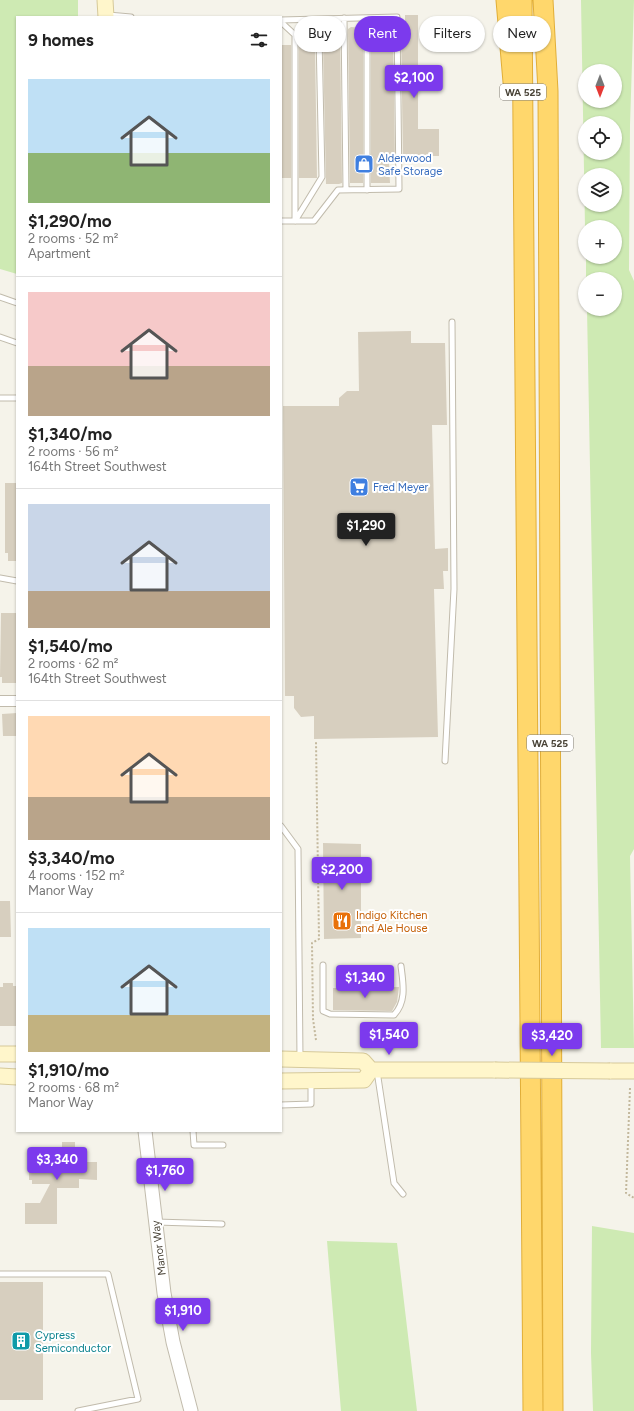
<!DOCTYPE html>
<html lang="en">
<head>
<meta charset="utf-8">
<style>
  :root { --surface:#fff; --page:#f2f2f2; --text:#222; --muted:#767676; --line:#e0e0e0; --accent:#7c3aed }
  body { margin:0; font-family:Figtree,sans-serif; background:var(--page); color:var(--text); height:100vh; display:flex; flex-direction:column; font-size:15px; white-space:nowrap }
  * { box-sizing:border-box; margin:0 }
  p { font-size:13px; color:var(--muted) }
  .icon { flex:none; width:22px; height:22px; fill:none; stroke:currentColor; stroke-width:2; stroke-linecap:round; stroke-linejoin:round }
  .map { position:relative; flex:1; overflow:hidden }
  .side { position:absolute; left:16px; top:16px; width:266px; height:1116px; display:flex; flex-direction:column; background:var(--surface); border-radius:0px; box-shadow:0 1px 3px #0004 }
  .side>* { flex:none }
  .guide { position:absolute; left:294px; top:16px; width:280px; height:36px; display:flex; gap:8px }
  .needle { width:26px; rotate:180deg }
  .controls { position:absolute; left:578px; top:64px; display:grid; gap:8px }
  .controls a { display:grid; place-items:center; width:44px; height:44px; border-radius:50%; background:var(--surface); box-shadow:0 1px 3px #0004; font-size:20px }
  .price { position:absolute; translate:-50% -34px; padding:0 9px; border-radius:4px; background:var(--accent); color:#fff; font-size:13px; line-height:26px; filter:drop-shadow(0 1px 2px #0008) }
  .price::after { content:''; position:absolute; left:50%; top:24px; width:12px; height:9px; margin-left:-6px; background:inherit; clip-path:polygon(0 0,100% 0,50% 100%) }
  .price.on { background:#222; color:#fff }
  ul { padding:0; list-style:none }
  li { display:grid; align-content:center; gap:8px; height:212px; padding:0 12px }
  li+li { border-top:1px solid var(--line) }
  li span { display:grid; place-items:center; height:124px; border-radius:0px; color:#555 }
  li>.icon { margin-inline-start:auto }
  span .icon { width:72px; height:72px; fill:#fffc; stroke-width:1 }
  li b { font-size:17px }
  h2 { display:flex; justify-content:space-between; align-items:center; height:48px; padding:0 12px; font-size:17px }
  .tag { padding:0 14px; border-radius:18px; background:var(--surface); box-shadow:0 1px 3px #0004; font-size:14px; line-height:36px }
  .tag.on { background:var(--accent); color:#fff }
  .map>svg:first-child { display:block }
</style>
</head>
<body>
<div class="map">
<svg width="634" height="1411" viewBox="0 0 634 1411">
  <rect width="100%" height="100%" fill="#f5f3ea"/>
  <path fill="#ceeab3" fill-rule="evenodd" d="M0,0H78V17H17V274L0,269Z
    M581,0H634L630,125L629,270L634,281V849L630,856L634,1048H601L587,309H615V279H586V257H615V227H585ZM585,71H615V101H585ZM585,123H615V153H585ZM585,175H615V205H585Z
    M592,1226L634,1233V1411H593L591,1353Z
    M327,1241L397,1243L417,1411H341Z"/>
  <path fill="#d7cfbf" d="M405,15H418V129H439V156H419V162L403,163L401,29H405Z
    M351,27L363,28V183H350L348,29Z
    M371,28L393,29L395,163H389L390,183H371Z
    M325,29H340L342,183L339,184H326L323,45H325Z
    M281,45H291V178H281Z
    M299,45H315L317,178H299Z
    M411,331V343H445L447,425H432L435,549L448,548V571H443L444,589H434L438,737L314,739V716L301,717L294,708V696H285L283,406H339V398L347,391H359L358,332Z
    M5,483H17V561H8V553H5Z
    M1,613H17V683H2V677H0Z
    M17,713V736H3L2,714Z
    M323,843L361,844V938L324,939Z
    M0,901H10L11,937H0Z
    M3,983H13V986H17V1026H0V987H3Z
    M399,987L397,1002L392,1011L333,1010V988Z
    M62,1142H75V1148H83V1162H97V1180L79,1179V1188H57V1224H25V1203H40L50,1184H32V1180H29V1162H53V1148L62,1149Z
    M0,1282H43V1400H0Z"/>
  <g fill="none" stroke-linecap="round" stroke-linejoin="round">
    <g stroke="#c1bbac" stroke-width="7">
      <path id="service" d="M108,15L131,17
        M344,18L346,190
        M367,18V190
        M281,20L397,17L399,189L338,190L314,221H281
        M281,22L295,35V220
        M295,35L319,36L322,177L295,221
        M0,297L17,303
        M0,337L17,343
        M0,398H17
        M0,578L17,581
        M445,761L454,589L452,322
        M281,826L298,849L300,1058
        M323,965V1011L330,1014L394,1015C407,1001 403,983 401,966
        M377,1071L394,1183L403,1194
        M281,1105L311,1104V1082
        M193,1131L194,1145H223
        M156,1222L222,1224
        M0,1274H108L138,1399L78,1411"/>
    </g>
    <g stroke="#c1bbac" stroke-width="12">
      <path id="minor" d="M0,701H17"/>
    </g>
    <g stroke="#c1bbac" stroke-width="15">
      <path id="tertiary" d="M145,1131L164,1293L173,1342L191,1411"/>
    </g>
    <g stroke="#d6c999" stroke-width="17">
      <path id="secondary" d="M105,0L106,17
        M0,1054H17
        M281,1059L363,1061L371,1070
        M371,1070H495
        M610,1071H634
        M0,1076L17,1077
        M281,1081L364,1080L371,1070"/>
    </g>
    <g stroke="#e1ae38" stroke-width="21">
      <path id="motorway" d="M506,0L513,82
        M522,0L533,1411
        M543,0L548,91L553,1411"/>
    </g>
    <path stroke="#c3b89d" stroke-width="2" stroke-dasharray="2 2" stroke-linecap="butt" d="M281,414V537
      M316,1040L313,1019L312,943L319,939L316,742
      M630,1088L626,1193L634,1198"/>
    <use href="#service" stroke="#fff" stroke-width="5"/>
    <use href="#minor" stroke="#fff" stroke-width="10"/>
    <use href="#tertiary" stroke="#fff" stroke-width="13"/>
    <use href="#secondary" stroke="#fff6cb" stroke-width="15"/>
    <use href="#motorway" stroke="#ffd76c" stroke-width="19"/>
    <g stroke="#d6c999" stroke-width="17" stroke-linecap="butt">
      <path id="secondary-bridge" d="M495,1070L610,1071"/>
    </g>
    <use href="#secondary-bridge" stroke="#fff6cb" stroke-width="15"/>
  </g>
  <defs>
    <g id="shop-square" transform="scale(1)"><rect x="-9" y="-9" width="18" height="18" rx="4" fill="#3f7fe0" stroke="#fff"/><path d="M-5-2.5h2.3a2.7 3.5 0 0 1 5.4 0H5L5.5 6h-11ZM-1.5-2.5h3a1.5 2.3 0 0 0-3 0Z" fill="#fff"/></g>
    <g id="supermarket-square" transform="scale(1)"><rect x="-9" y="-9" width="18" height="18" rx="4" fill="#3f7fe0" stroke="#fff"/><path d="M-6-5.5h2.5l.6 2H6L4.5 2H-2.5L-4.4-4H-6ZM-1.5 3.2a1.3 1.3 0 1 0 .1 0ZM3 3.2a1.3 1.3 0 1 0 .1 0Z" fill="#fff"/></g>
    <g id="restaurant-square" transform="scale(1)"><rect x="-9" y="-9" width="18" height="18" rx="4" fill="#e8710a" stroke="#fff"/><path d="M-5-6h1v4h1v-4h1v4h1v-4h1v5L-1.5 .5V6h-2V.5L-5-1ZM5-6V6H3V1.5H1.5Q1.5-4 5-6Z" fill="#fff"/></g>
    <g id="building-square" transform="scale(1)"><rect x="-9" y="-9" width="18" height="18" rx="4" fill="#0f9aa8" stroke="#fff"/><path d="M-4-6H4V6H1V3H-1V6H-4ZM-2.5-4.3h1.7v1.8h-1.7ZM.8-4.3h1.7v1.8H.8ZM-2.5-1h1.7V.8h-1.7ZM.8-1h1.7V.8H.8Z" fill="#fff"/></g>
  </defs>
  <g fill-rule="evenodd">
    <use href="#shop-square" x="364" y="164"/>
    <use href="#supermarket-square" x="359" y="487"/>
    <use href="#restaurant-square" x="342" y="921"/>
    <use href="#building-square" x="21" y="1341"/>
  </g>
  <g text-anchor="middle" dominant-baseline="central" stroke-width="4" stroke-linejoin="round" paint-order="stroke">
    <g fill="#fff" stroke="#807c74" stroke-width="1">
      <rect x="500" y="84" width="46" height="16" rx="3"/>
      <rect x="527" y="735" width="46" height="16" rx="3"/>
    </g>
    <g font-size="10" font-weight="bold" fill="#4a4438">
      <text x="523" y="92">WA 525</text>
      <text x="550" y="743">WA 525</text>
    </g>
    <g font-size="11" fill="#366cbe" stroke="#fff" text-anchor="start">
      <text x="378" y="158">Alderwood<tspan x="378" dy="13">Safe Storage</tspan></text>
      <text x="373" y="487">Fred Meyer</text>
    </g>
    <g font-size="11" fill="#c56008" stroke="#fff" text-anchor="start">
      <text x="356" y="915">Indigo Kitchen<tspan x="356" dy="13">and Ale House</tspan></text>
    </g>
    <g font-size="11" fill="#4a4438" stroke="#fff">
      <text transform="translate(159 1248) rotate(-97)">Manor Way</text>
    </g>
    <g font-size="11" fill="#0d838f" stroke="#fff" text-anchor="start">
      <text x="35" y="1335">Cypress<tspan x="35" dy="13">Semiconductor</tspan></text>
    </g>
  </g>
</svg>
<div class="controls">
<a><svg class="needle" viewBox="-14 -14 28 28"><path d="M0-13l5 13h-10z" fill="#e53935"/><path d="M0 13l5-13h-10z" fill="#767676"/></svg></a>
<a><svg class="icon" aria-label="locate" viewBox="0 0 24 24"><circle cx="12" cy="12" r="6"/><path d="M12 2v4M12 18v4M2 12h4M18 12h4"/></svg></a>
<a><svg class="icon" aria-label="layers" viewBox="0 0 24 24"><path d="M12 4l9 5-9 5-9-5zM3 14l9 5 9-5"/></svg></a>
<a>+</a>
<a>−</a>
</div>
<b class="price" style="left:414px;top:99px">$2,100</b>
<b class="price on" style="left:366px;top:547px">$1,290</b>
<b class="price" style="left:342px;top:891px">$2,200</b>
<b class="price" style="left:365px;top:999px">$1,340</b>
<b class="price" style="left:389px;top:1056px">$1,540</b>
<b class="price" style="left:552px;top:1057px">$3,420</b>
<b class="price" style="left:57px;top:1181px">$3,340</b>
<b class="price" style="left:165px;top:1192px">$1,760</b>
<b class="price" style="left:183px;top:1332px">$1,910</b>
<div class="guide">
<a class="tag">Buy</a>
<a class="tag on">Rent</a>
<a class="tag">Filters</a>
<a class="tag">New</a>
</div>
<section class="side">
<h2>9 homes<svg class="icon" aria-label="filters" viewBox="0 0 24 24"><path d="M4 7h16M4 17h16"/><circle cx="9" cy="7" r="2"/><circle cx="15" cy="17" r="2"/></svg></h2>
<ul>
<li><span style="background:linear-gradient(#bfe0f5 60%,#8fb573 0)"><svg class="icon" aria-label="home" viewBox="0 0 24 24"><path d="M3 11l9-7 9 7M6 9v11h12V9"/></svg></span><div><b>$1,290/mo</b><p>2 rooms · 52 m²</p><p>Apartment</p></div></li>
<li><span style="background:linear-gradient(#f6c9c9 60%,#b9a48a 0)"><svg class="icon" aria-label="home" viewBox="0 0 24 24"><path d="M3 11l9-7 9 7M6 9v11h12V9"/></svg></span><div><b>$1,340/mo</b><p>2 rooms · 56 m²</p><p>164th Street Southwest</p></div></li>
<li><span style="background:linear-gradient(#c9d6e8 70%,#b9a48a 0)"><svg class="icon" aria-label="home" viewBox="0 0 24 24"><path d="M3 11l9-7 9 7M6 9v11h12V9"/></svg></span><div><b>$1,540/mo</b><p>2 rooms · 62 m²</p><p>164th Street Southwest</p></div></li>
<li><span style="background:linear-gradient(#ffd9b3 65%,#b9a48a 0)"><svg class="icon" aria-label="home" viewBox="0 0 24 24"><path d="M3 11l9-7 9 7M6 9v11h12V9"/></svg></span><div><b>$3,340/mo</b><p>4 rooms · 152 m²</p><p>Manor Way</p></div></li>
<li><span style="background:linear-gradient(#bfe0f5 70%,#c2b280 0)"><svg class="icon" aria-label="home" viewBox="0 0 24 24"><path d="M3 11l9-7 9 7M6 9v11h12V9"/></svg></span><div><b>$1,910/mo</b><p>2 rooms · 68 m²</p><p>Manor Way</p></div></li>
</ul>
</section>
</div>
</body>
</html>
